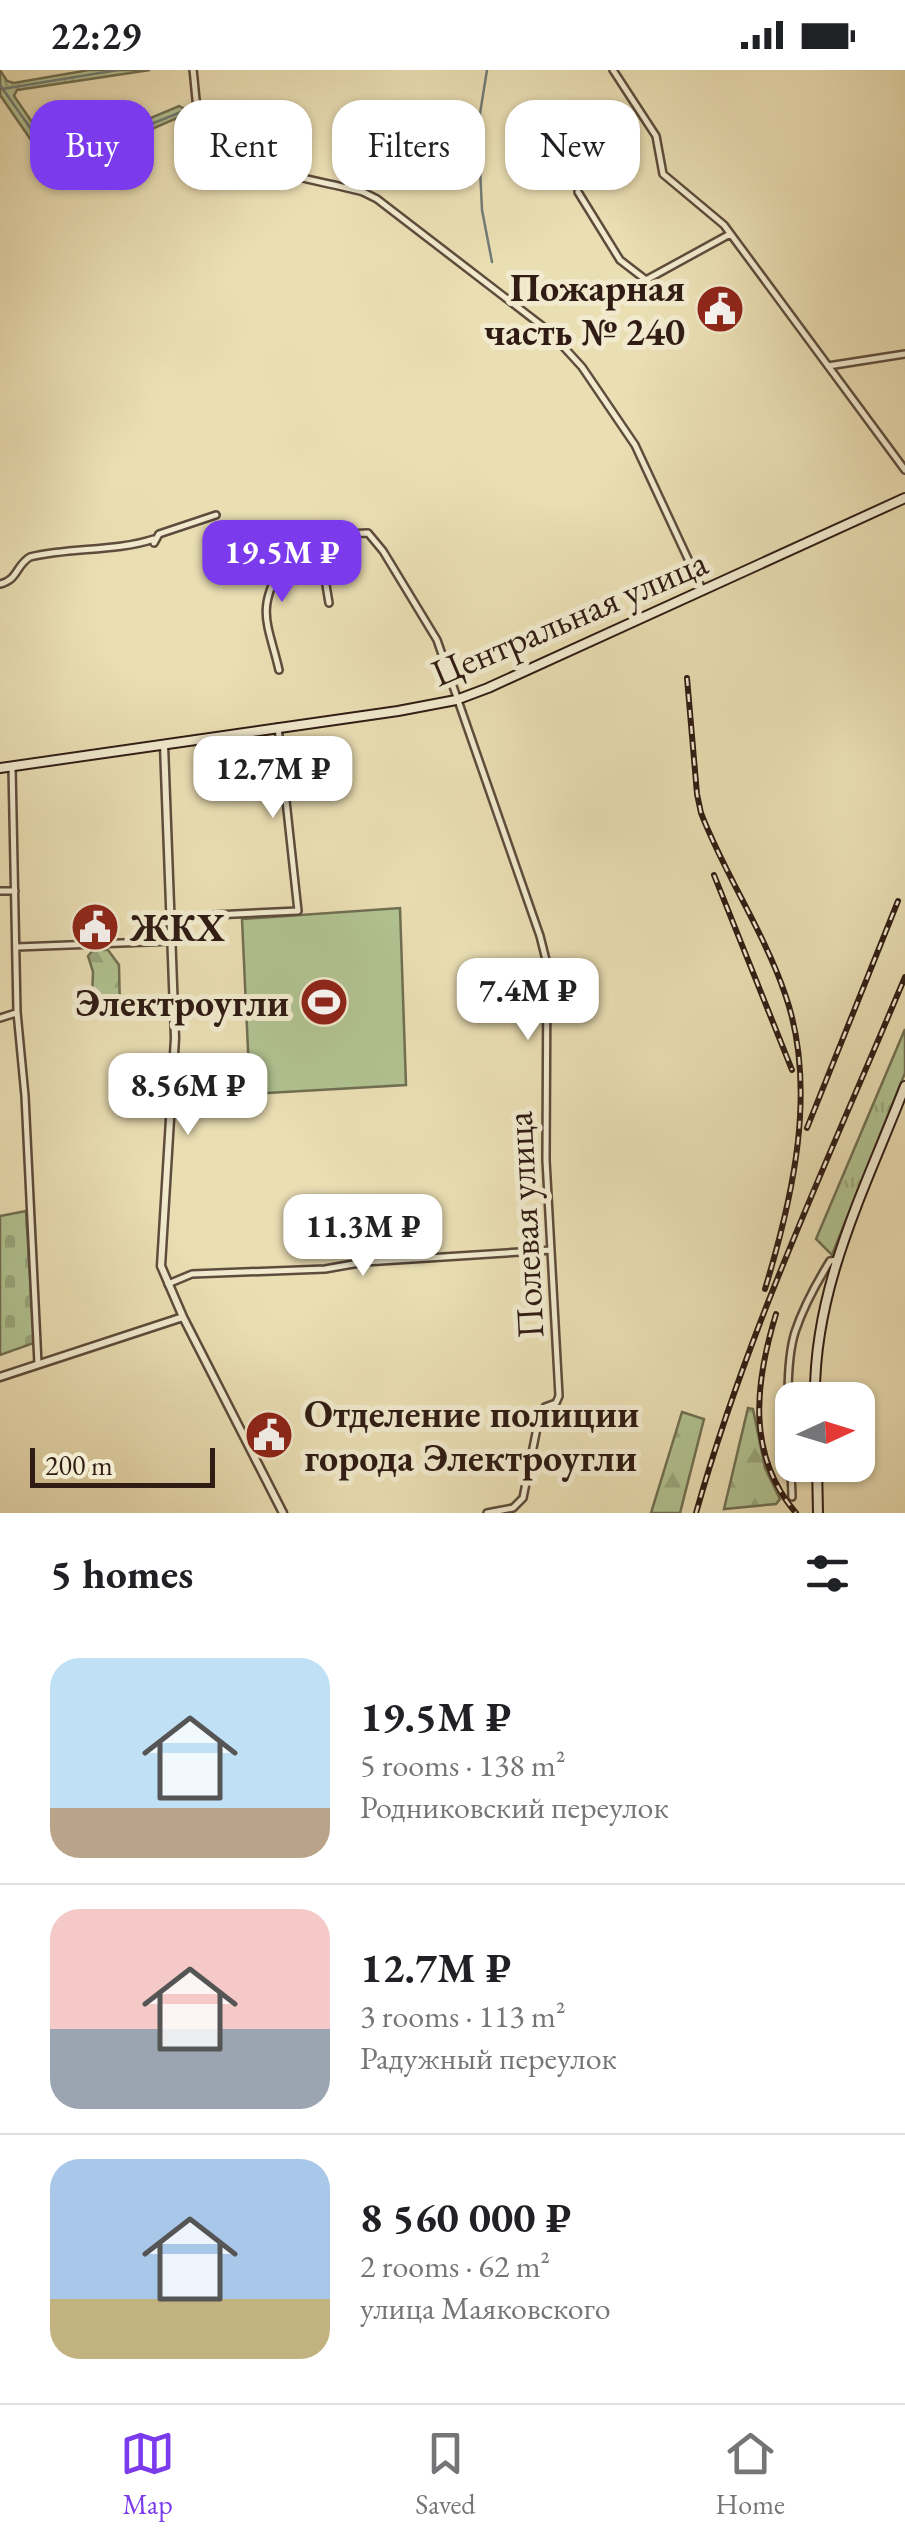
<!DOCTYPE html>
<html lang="en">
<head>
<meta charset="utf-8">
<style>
  :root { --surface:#fff; --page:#f6f6f6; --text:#202124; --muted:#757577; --line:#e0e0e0; --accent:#7c3aed }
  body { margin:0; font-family:"EB Garamond",serif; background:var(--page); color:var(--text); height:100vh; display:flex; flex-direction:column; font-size:38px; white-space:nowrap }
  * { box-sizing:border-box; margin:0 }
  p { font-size:32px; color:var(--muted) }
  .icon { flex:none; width:55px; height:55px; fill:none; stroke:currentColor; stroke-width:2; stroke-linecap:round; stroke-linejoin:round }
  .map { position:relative; height:1443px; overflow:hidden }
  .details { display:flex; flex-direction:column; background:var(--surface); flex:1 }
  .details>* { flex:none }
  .hud { position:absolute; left:30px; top:30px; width:845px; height:90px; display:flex; gap:20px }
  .needle { width:65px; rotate:86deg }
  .fabs { position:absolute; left:775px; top:1312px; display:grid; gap:20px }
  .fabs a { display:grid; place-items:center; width:100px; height:100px; border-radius:20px; background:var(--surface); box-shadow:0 2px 8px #0004; font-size:50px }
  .scale { position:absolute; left:30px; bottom:25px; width:185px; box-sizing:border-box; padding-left:10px; border:5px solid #301c14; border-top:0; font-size:28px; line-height:35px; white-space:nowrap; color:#301c14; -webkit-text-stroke:8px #f1eace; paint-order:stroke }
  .price { position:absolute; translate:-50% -85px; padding:0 22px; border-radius:20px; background:#fff; color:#222; font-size:32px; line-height:65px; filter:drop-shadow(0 2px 5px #0008) }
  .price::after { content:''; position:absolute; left:50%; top:60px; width:30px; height:22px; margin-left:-15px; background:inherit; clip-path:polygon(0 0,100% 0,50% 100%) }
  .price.active { background:var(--accent); color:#fff }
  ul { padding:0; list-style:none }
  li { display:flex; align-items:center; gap:30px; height:250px; padding:0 50px }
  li+li { border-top:2px solid var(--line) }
  li span { display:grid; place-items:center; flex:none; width:280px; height:200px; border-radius:30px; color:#555 }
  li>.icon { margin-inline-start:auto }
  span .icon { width:120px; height:120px; fill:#fffc; stroke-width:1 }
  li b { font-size:42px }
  h2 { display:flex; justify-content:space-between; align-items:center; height:120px; padding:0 50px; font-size:42px }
  .pill { padding:0 35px; border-radius:30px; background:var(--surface); box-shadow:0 2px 8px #0004; font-size:35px; line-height:90px }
  .pill.active { background:var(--accent); color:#fff }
  .status { display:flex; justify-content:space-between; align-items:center; height:70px; padding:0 50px; background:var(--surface); direction:ltr }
  .status svg { height:28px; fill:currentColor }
  .tab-bar { display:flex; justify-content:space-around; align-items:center; height:140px; border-top:2px solid var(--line); background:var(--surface); font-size:28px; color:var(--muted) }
  .tab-bar a { display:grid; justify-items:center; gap:5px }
  .tab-bar .active { color:var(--accent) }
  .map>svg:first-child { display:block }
</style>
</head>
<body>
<div class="status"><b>22:29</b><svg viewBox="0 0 49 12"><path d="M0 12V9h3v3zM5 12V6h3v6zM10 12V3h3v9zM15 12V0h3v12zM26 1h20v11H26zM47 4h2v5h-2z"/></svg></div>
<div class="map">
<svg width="905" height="1443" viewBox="0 0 905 1443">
  <defs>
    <pattern id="grass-tufts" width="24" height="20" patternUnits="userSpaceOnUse" patternTransform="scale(2.5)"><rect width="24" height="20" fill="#b1c291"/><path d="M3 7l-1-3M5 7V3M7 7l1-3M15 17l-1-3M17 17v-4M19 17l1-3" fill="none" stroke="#99a67c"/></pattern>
    <pattern id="forest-firs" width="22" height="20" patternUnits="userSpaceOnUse" patternTransform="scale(2.5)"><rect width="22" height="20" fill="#b1c291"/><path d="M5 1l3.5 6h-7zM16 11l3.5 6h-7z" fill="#99a67c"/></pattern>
    <pattern id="cemetery-stones" width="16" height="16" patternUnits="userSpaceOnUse" patternTransform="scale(2.5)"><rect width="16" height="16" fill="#b1c291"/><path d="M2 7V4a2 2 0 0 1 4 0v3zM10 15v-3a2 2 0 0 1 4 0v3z" fill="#99a67c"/></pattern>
  </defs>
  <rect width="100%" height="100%" fill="#eadeb3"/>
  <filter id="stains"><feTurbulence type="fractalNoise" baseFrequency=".002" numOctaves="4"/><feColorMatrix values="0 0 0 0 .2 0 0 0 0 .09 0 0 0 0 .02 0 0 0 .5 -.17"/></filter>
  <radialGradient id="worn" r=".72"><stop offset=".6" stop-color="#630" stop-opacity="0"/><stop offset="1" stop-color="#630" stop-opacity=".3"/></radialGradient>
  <path fill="url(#grass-tufts)" stroke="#706f52" stroke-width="2.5" d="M0,0L7,11L14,13L89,0H150L17,20L14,26L54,84L60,86L179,36L183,38L184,45L58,100L51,99L0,25Z
    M905,959V1003L832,1185L816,1169Z"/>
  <path fill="url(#forest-firs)" stroke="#706f52" stroke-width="2.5" d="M94,879L108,880L119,895L120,940L104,941L92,928L93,902L88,886Z
    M748,1338L753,1339L765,1398L780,1429L776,1434L724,1439Z
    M682,1342L704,1349L680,1443H651Z"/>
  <path fill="url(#cemetery-stones)" stroke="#706f52" stroke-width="2.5" d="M26,1141L34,1273L0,1285V1146Z"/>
  <path fill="#b1c291" stroke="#706f52" stroke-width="2.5" d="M400,838L406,1015L250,1024L242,849Z"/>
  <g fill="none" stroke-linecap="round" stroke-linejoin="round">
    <path stroke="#717b76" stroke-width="2.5" d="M487,0L478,56L482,140L492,192
      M0,15L55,93L181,42
      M2,19L118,0"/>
    <g stroke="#5e4c3c" stroke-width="10">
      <path id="minor" d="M193,0C196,21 195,51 208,69C226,97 328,112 363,122L377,129L550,262L582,297L635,375L702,519
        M613,0L656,66L663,104L724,155L905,400
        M578,122L620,190L646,210L730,164
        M828,296L905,284
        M0,514C18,510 16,495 30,487C72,477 114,482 154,469V473L159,464L216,445
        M329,533L323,497L310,470L323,465L368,463L383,481L437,570L540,866L547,894L546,1090L559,1326L556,1333L545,1337L539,1348L523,1428L513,1438L487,1443
        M279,600C268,553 256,541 281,497C289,483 295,476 310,470
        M12,697L17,942L25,1026L38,1294
        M0,821H15
        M172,847L298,841L278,657
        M17,877L173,871
        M0,948L16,943
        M168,1214L192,1204L325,1199L365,1192L551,1180
        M792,1427C791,1382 782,1304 795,1262C803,1238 817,1212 830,1191L837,1190"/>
    </g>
    <g stroke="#5e4c3c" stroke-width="11">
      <path id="tertiary" d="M164,675L175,968L161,1196L183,1247L283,1443
        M0,1307L183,1247"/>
    </g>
    <g stroke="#301c14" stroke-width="12">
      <path id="secondary" d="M0,698L398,641L456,630L488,618L905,428
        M815,1330C813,1218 865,1119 905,1016
        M817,1395L818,1443"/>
    </g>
    <use href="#minor" stroke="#f1eace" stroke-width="5"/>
    <use href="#tertiary" stroke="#f1eace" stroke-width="6"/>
    <use href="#secondary" stroke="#f1eace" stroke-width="8"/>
    <g stroke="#301c14" stroke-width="6">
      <path id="rail" d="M687,608L697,724L701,743C725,805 764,862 785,924C818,1017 793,1127 765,1219
        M714,805L792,1000
        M807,1058L898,831
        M776,1244C755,1313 746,1384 796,1443
        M696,1443C748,1258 831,1084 905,907"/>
    </g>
    <use href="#rail" stroke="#f1eace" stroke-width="2.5" stroke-dasharray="8" stroke-linecap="butt"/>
  </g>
  <defs>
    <g id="civic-disc" transform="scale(2.5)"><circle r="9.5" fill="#8f2418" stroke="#f1eace"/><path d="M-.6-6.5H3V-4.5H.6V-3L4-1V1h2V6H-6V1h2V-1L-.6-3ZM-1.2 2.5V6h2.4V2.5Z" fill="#fff"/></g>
    <g id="stadium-disc" transform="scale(2.5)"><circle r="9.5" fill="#8f2418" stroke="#f1eace"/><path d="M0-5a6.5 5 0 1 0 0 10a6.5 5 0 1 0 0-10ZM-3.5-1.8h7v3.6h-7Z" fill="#fff"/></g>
  </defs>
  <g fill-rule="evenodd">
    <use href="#civic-disc" x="720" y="239"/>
    <use href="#civic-disc" x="95" y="857"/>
    <use href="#stadium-disc" x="324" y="932"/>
    <use href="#civic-disc" x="269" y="1365"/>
  </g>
  <g text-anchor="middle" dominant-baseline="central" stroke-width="10" stroke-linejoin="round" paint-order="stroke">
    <g font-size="38" font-weight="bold" fill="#301c14" stroke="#f1eace" text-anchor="end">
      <text x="685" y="217">Пожарная<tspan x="685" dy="44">часть № 240</tspan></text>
      <text x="130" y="857" text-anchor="start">ЖКХ</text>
      <text x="289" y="932">Электроугли</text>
      <text x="304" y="1343" text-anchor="start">Отделение полиции<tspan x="304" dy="44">города Электроугли</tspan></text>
    </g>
    <g font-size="38" fill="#301c14" stroke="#f1eace">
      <text transform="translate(569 547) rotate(-23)">Центральная улица</text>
      <text transform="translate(524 1155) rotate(-93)">Полевая улица</text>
    </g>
  </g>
  <rect width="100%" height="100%" filter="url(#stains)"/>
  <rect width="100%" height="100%" fill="url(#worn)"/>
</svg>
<div class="fabs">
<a><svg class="needle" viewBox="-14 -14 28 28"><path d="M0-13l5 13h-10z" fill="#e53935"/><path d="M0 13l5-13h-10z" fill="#757577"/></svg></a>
</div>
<div class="scale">200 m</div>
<b class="price active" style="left:282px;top:535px">19.5M ₽</b>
<b class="price" style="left:273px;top:751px">12.7M ₽</b>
<b class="price" style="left:528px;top:973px">7.4M ₽</b>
<b class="price" style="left:188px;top:1068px">8.56M ₽</b>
<b class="price" style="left:363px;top:1209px">11.3M ₽</b>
<div class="hud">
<a class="pill active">Buy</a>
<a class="pill">Rent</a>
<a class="pill">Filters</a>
<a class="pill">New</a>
</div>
</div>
<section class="details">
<h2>5 homes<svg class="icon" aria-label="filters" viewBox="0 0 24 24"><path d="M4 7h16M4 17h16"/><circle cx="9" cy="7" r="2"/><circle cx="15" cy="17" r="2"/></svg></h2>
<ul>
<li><span style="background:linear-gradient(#bfe0f5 75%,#b9a48a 0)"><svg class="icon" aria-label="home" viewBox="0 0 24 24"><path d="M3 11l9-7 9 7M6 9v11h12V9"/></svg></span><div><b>19.5M ₽</b><p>5 rooms · 138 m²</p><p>Родниковский переулок</p></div></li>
<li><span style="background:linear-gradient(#f6c9c9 60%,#9aa5b1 0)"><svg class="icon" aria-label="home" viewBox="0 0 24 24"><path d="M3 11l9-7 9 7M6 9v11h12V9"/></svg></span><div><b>12.7M ₽</b><p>3 rooms · 113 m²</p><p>Радужный переулок</p></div></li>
<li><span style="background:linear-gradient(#a9c7e8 70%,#c2b280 0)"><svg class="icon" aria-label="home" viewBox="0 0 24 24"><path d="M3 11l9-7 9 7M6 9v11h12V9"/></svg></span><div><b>8 560 000 ₽</b><p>2 rooms · 62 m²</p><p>улица Маяковского</p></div></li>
</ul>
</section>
<nav class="tab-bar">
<a class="active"><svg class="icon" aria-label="map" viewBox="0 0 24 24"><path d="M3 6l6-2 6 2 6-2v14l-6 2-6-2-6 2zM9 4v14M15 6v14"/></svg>Map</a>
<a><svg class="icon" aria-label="saved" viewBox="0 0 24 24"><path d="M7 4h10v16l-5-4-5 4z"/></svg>Saved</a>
<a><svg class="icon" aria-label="home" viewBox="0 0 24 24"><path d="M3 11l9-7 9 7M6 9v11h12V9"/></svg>Home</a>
</nav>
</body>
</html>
